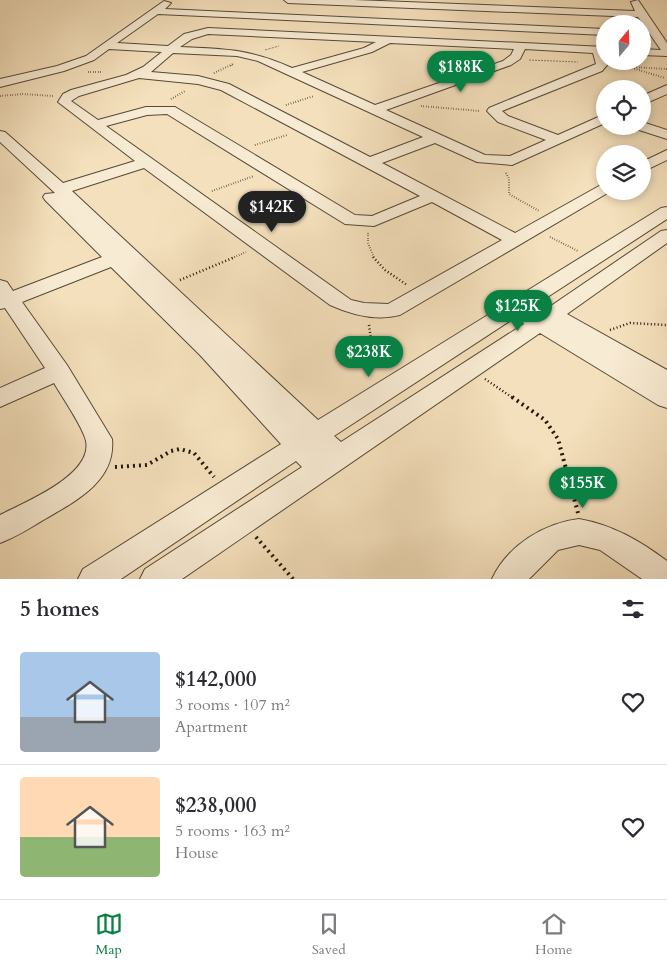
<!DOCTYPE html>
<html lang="en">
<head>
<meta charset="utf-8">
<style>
  :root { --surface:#fff; --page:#f7f7f7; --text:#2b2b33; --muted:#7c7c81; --line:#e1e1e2; --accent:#0b8043 }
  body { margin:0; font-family:Cardo,serif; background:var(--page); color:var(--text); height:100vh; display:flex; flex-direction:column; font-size:19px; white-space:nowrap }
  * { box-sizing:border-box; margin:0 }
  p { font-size:16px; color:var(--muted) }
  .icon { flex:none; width:28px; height:28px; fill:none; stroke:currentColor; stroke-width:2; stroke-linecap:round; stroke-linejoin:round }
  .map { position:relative; height:579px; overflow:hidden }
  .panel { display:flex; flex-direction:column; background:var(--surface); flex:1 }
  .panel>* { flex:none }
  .needle { width:32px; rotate:19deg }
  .controls { position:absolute; left:596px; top:15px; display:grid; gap:10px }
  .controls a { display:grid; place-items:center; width:55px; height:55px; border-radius:50%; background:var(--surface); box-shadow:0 2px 8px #0003; font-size:25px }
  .price { position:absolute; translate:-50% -42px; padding:0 11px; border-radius:18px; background:var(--accent); color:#fff; font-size:16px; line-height:32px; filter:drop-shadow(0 1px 2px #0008) }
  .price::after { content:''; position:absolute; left:50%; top:30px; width:15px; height:11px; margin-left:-8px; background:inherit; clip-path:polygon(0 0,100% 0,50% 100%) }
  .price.active { background:#222; color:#fff }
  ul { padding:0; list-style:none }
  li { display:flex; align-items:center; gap:15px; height:125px; padding:0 20px }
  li+li { border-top:1px solid var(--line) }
  li span { display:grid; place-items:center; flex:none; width:140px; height:100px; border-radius:5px; color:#555 }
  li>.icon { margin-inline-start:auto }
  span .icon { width:60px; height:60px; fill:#fffc; stroke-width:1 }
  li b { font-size:21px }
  h2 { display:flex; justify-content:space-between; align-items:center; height:60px; padding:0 20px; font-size:21px }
  .dock { display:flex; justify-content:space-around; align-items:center; height:70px; border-top:1px solid var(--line); background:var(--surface); font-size:14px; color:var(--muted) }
  .dock a { display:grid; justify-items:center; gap:2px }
  .dock .active { color:var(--accent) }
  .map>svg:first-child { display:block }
</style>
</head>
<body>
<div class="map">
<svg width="667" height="579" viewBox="0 0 667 579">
  <rect width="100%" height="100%" fill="#f4e0bc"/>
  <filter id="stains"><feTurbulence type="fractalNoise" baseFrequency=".004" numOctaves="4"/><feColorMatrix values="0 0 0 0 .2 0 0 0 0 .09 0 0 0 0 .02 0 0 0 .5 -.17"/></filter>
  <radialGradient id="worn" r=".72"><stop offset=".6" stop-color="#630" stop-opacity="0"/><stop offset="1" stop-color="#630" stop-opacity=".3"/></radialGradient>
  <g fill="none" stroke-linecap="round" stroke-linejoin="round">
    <g stroke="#564937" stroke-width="2">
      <path id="minor" d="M284,0H354L635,11L631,2L638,0L667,43V56L642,55V49L661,50L638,17L288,3Z
        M164,1L171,3L165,9L605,29V35L158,14L117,43L168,46L184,34L208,28L605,47V61L608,64L602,71L502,111L508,116L558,135L605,114V123L512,165L477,162L435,143L382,163L515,233L599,186L605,184V191H611L400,315C377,321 352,315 330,305L144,168L72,191L318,420L661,208L667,207V219L523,313L530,311L539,314L661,231L667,230V243L567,314L667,370V408L658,405L540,333L182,579H140L145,569L302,467L296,461L121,579H78L83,569L281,444L200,355L111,267L22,302L67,365L112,439C116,481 76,501 45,519C30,528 16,537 0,543V515C25,502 93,475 86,441C83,427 62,397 54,383L0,407V388L45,368L5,308L0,309V280L7,282L13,291L102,257L45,200L43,197L45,194L55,193L0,142V131L5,132L63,183L135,161L58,102L63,94L71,90L126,75L143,67L162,52L109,49L94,60L64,71L0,87V79L57,66L86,56ZM208,34L376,42L364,48L292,68C250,49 225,49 180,47L192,39ZM390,43L514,49L511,55L503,61L375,105L302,72L372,52ZM525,49L593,53L596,64L489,108L487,111L498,122L546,140L510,156L485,155L386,110L511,65L520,59ZM173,53L237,56L258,61L423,137L370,157L229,84L198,76L151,72ZM139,78L198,84L221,90L420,196L372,216L355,215L175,107H146L98,120L71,101L79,96ZM167,114L345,224L374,226L432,202L502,240L388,304L364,303L351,300L106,126L147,115ZM522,313L519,318L524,324L341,442L334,436Z
        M667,85V94L642,105V96Z
        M642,122L667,130V139L636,129L634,126H642Z
        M667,150V160L642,172V162Z
        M579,519C613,525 640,541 667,561V579H642L600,550L579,545L558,550L529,579H492C507,546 544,523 579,519Z"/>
    </g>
    <path stroke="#21170b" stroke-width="1" stroke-dasharray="0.5 1" stroke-linecap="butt" d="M265,50L279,46
      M529,60L578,62
      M230,66L234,64"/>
    <path stroke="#21170b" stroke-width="2" stroke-dasharray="0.5 2" stroke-linecap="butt" d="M614,66L667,69
      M632,68L665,78
      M88,72H102
      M214,73L233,64
      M0,96L23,94L53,96
      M171,99L185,91
      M286,105L314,96
      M421,106L480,111
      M255,145L287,135
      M506,173L509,179V194L539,211
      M212,191L254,176
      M368,233V243L374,258
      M550,237L578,251
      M232,258L246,252"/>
    <path stroke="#21170b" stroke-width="2.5" stroke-dasharray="1 2.5" stroke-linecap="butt" d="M373,257L385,270L407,285
      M180,280L235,257
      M369,325L371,340L392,366
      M610,330L630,323L667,325
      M485,379L513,398"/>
    <path stroke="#21170b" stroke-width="4" stroke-dasharray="2 4" stroke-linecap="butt" d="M512,397L545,420L558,439L578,513
      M115,467L147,465L171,451L180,449L194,453L214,477
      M256,537L293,579"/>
    <use href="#minor" fill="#f8ebd3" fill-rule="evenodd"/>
  </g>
  <rect width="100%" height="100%" filter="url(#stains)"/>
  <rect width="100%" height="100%" fill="url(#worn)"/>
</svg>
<div class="controls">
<a><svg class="needle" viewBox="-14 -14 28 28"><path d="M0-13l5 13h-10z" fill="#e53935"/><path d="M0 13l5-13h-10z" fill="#7c7c81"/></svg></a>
<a><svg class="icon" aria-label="locate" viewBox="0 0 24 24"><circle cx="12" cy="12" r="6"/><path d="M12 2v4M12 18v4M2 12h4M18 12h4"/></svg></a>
<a><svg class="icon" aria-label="layers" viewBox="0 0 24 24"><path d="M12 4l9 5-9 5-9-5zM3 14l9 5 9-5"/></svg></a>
</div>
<b class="price" style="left:461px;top:93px">$188K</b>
<b class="price active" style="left:272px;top:233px">$142K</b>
<b class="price" style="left:518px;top:332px">$125K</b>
<b class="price" style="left:369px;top:378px">$238K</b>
<b class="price" style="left:583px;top:509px">$155K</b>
</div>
<section class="panel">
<h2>5 homes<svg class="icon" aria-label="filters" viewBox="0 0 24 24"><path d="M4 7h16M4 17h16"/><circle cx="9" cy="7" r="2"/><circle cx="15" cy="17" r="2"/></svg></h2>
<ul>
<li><span style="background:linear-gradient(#a9c7e8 65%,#9aa5b1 0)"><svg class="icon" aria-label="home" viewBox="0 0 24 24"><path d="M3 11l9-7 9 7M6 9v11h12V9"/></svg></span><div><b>$142,000</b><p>3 rooms · 107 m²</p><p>Apartment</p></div><svg class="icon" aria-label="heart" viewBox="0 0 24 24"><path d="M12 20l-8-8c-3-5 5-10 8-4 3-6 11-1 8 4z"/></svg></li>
<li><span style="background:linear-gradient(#ffd9b3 60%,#8fb573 0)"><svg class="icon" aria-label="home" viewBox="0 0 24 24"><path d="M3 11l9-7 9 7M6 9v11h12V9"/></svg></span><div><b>$238,000</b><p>5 rooms · 163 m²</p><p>House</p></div><svg class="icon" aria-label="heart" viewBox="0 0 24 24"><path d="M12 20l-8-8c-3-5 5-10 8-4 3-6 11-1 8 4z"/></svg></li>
</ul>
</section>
<nav class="dock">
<a class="active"><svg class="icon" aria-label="map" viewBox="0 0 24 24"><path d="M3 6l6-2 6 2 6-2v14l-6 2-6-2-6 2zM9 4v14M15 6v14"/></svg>Map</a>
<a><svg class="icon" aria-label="saved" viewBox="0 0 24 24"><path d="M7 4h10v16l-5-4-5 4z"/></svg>Saved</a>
<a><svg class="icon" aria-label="home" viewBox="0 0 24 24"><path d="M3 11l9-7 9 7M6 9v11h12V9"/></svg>Home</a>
</nav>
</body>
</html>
